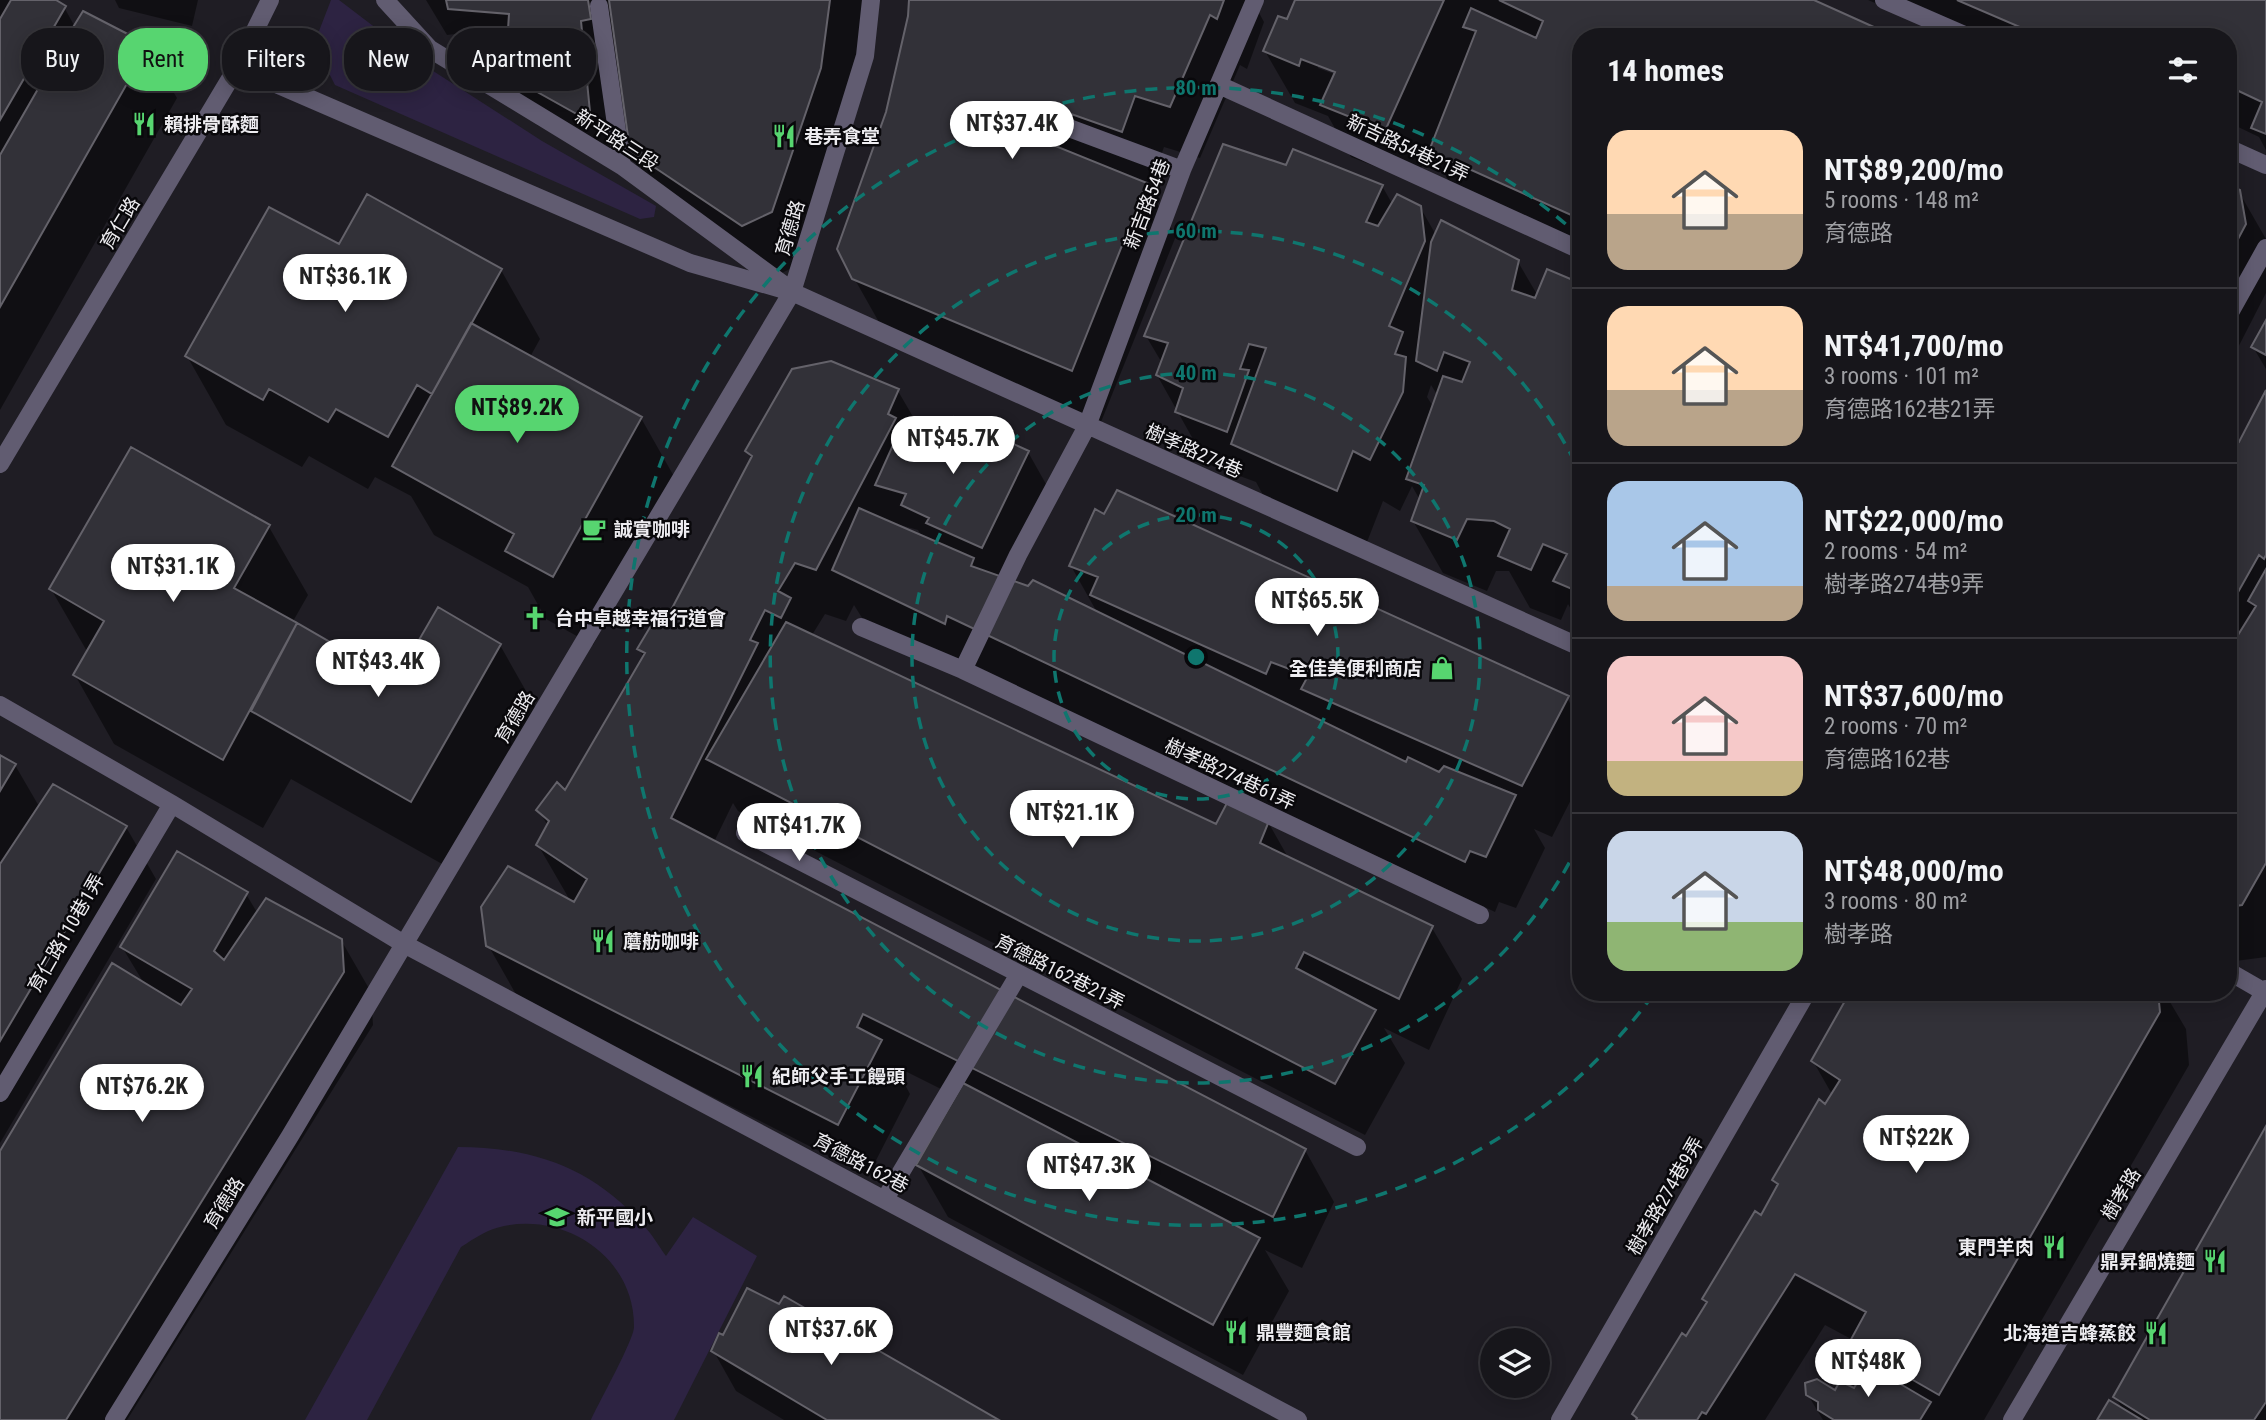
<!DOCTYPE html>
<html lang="en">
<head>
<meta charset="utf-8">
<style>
  :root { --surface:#17161b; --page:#242328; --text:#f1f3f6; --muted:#9e9fa3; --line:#36353a; --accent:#57d570 }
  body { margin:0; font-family:"Roboto Condensed","Noto Sans TC",sans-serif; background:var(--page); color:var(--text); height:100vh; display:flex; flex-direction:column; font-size:26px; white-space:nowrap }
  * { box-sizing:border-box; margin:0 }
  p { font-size:23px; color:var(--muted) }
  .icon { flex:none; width:38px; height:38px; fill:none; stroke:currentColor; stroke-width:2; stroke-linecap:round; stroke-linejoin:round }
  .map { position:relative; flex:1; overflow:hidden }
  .details { position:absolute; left:1572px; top:28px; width:665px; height:973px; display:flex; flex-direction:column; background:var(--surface); border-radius:28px; box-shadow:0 4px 18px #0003,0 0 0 2px var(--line) }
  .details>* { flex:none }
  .hud { position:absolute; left:21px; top:28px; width:665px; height:63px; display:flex; gap:14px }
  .fabs { position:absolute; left:1480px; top:1328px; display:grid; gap:14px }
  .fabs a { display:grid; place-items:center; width:70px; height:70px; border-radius:50%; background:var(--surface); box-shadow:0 4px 18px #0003,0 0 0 2px var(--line); font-size:35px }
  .price { position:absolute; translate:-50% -60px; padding:0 16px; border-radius:24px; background:#fff; color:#222; font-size:23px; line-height:46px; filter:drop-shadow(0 2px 4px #0008) }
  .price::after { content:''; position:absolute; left:50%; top:42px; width:21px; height:16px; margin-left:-10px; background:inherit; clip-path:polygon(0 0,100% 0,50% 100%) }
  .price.on { background:var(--accent); color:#111 }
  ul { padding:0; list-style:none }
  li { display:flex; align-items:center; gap:21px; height:175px; padding:0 35px }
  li+li { border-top:2px solid var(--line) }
  li span { display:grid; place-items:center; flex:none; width:196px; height:140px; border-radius:21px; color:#555 }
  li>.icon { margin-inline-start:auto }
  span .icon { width:84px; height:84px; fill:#fffc; stroke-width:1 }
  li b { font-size:30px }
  h2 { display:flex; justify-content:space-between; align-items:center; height:84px; padding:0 35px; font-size:30px }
  .tag { padding:0 24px; border-radius:28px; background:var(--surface); box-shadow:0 4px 18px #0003,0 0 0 2px var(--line); font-size:24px; line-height:63px }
  .tag.on { background:var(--accent); color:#111 }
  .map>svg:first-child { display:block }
</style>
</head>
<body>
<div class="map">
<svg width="2266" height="1420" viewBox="0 0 2266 1420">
  <rect width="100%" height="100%" fill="#1f1d24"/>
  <path fill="#2d2342" d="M331,0H339L427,67L542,141L656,206L654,217L640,219L335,85L314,44Z
    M458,1147C533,1147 593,1168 643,1225C652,1234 658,1245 666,1256L693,1217L757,1256L674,1420H591C598,1404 634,1340 634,1327C635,1260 569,1213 504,1226C488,1229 475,1238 461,1247L367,1420H305Z"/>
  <path fill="#0007" fill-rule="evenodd" d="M0,0H52L64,7L75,27L147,47L177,98L0,410Z
    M115,0H198L192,26L119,8Z
    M426,0H867L850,121L801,264L773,277L662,203L631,150L620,70L610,73L620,172L537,125L507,73V63L480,61L464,33L447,35Z
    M911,0H1252L1264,22L1247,69L1240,65L1200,158L1164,147L1151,183L1143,180L1176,236L1101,422L884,331L854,278L910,16Z
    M1297,0H1810L1580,37V256L1461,203L1430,148L1415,182L1351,157L1328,116L1295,103L1265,51L1288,22ZM1318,64L1343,74L1342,77L1318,68Z
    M1868,0H2266V150L2259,137L2234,125L2228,137V37H1954Z
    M1287,167L1382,186L1393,205L1420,207L1436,235L1518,262L1538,296L1548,271L1580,285V625L1568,604L1561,620L1530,608L1509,571H1496L1487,591L1443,573L1413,521L1420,500L1412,486L1400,511L1383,501L1367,542L1263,495L1256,482L1207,464L1157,375L1162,363L1146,336ZM1431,385L1438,396L1434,408L1427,397Z
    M2228,187L2239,192L2266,239V293L2228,367Z
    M339,247L501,270L540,339L530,357L641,418L680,487L593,645L546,619L528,587L434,535L411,496L375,477L368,489L309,456L302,467L226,425L187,356Z
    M2266,324V369L2253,347Z
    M898,391L919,427L1028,452L1051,493L1009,581L1098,614L1071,566L1567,698L1580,720V782L1552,837L1534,829L1545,848L1516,908L1499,902L1495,912L976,667L864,621L854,605L846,621L825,614L812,635L1216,826L1268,822L1289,859L1432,928L1462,979L1429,1050L1384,1028L1405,1063L1365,1135L738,811L733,803L714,842L1305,1150L1334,1202L1302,1268L1265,1250L1289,1291L1243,1375L948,1217L918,1165L957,1097L895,1066L910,1094L868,1176L518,998L488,945L571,902L538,845L548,826L539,811L565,793L644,658L639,649L670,616L752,460L747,452ZM900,525L918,530L922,537L899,527Z
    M2266,394V957L2228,962V438L2240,444Z
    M269,527L308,595L292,623L370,667L405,669L500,645L539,714L451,869L291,779L263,828L114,744L75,675L88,653L51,589Z
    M0,757L15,765L40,808L126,827L156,879L0,1143Z
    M246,894L258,914L341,940L371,992L373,1025L127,1420H0V1154L145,985L122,947Z
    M1852,992H2164L2186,1029L2189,1065L1984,1420H1823L1808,1395L1855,1390L1867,1371L1851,1343L1853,1340L1825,1325L1765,1420H1638L1634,1414L1708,1305L1704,1299L1761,1218L1779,1187L1774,1180L1833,1096L1813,1061Z
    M2266,1130V1420H2099L2124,1411L2115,1397Z
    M713,1350L995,1420H784L736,1391Z"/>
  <path fill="#323138" stroke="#64626a" stroke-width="2" d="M11,0H56L66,6L0,120V19Z
    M446,0H588L591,19L581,21L591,122L505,74L509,14L448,9Z
    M609,0H830L821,68L772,212L742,226L630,151Z
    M909,0H1224L1217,19L1210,15L1170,107L1135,96L1122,132L1043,104L1033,137L1147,183L1072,371L852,279L837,249L886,112L908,16Z
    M1295,0H1444L1385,131L1320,105L1335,72L1301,59L1299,66L1263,51L1278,16L1287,19Z
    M1499,0H1814L1896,37H1580V219L1429,151L1476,31L1463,27L1471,8L1536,38L1543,21Z
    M1957,0H2266V134L2251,128L2262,102L2228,86V37H2043Z
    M83,11L149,45L0,307V155L50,68L43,66L62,33L67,37Z
    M1223,144L1286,165L1293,149L1383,185L1366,222L1378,226L1397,194L1421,206L1425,241L1389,326L1403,332L1395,354L1406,357L1403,392L1370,460L1353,451L1337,491L1231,444L1266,348L1249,344L1240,369L1249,370L1227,432L1175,412L1183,388L1156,375L1168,343L1144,336Z
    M2228,185L2240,190L2246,224L2228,258Z
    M367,194L502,269L432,394L417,385L388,437L336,409L328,422L269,389L263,400L185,356L269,207L339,244Z
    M1441,220L1519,260L1512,290L1535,298L1547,269L1580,283V573L1572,589L1553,581L1567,554L1543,544L1531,570L1498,556L1510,529L1494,521L1467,519L1457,540L1411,521L1424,485L1406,479L1443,376L1462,382L1470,362L1444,352L1437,371L1416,361L1431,242Z
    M2266,320V355L2251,347Z
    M471,323L642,417L553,577L505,551L514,534L392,466Z
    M831,361L899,389L888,414L896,418L816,570L795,563L778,591L791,598L781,618L765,610L750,640L758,643L671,818L1306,1149L1273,1217L863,1014L857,1027L882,1040L838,1125L486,946L481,907L508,866L574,902L587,879L536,845L549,821L536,810L557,782L565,790L645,653L637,649L661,609L669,614L752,456L745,451L792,369Z
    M2266,390V555L2264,559L2259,555L2228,610V436L2239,442Z
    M954,417L1029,451L982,548L926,523L929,518L901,505L906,494L875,485L902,425L949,427Z
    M131,447L270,525L234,588L297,623L223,760L73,675L104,621L49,589Z
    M1117,490L1569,696L1522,786L1301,689L1308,676L1271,662L1266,674L1090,595L1098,577L1069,566L1095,509L1104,514Z
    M859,508L974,558L971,566L1028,586L1033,580L1406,762L1408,757L1439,772L1444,766L1516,795L1486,857L1470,851L1465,862L947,616L945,624L832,570Z
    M2266,569V863L2242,905L2228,907V651L2256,606L2248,601Z
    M438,607L501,644L411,802L251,711L297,623L370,665L377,651L404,666Z
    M786,622L1216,824L1228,801L1269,821L1260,843L1433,926L1399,999L1304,952L1296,968L1376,1010L1335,1084L706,759Z
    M0,755L16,764L0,791Z
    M53,784L127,826L0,1041V864Z
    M177,851L248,892L214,951L224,960L266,898L342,939L344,972L66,1420H0V1151L112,963L181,1005L192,989L120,947Z
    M1850,992H2158L2160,1012L1939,1395L1849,1343L1866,1312L1795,1274L1706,1414L1702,1412L1697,1420H1636L1637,1418L1632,1414L1682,1333L1686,1336L1707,1302L1702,1299L1755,1211L1761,1215L1778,1184L1772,1180L1819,1099L1825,1104L1840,1080L1811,1061Z
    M963,1083L1260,1238L1213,1325L916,1165Z
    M2266,1126V1402L2254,1420H2150L2113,1397Z
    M747,1288L779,1304L784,1296L999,1420H827L711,1351L719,1333L723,1335Z
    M1868,1365L1931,1402L1920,1420H1834L1818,1410V1402L1806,1395L1805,1383L1817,1379L1835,1390L1840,1381L1854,1388Z
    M2109,1400L2142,1420H2097Z"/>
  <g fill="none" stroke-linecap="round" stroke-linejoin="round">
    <path stroke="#615c71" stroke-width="18" d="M385,0L430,49L622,166L784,285
      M1884,0L1969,37
      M599,6L622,166
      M237,67L690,263L792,292L1580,647
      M1219,85L1580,250
      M1042,118L1182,170
      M2228,148L2266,165
      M2228,316L2266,248
      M0,464L237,67L270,0
      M861,627L963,670L1480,915
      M963,670L1018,555L1087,426L1182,170L1255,0
      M0,705L172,804L404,944L1298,1420
      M745,833L1357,1147
      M2228,971L2266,993
      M0,1093L172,804
      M885,1199L1019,974
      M114,1420L290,1136L792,292L865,56L871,0
      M1560,1420L1807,992
      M2012,1420L2266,989"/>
  </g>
  <g fill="none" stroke="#0f766e" stroke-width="3.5" stroke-dasharray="12 9">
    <circle cx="1196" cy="657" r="142"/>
    <circle cx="1196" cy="657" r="284"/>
    <path d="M1579 844A426 426 0 1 1 1579 470"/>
    <path d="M1653 995A569 569 0 1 1 1577 234"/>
  </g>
  <defs>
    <g id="restaurant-bare" transform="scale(1.89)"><path d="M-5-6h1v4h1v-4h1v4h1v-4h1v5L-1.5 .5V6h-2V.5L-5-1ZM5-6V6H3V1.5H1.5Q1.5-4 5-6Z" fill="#57d570" stroke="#09080b" stroke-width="2.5" paint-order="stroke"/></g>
    <g id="cafe-bare" transform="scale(1.89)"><path d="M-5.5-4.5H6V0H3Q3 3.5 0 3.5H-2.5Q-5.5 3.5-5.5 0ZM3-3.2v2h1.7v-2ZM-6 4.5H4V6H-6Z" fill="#57d570" stroke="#09080b" stroke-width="2.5" paint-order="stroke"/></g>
    <g id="church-bare" transform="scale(1.89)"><path d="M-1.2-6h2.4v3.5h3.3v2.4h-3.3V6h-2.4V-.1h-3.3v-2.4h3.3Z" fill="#57d570" stroke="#09080b" stroke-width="2.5" paint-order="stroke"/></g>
    <g id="shop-bare" transform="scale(1.89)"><path d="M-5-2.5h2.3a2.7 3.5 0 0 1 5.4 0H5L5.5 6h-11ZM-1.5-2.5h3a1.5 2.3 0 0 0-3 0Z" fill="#57d570" stroke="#09080b" stroke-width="2.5" paint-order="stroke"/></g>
    <g id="school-bare" transform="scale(1.89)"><path d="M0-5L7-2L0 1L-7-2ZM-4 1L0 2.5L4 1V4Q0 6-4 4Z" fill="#57d570" stroke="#09080b" stroke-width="2.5" paint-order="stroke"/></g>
  </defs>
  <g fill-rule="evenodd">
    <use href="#restaurant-bare" x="144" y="124"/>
    <use href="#restaurant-bare" x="784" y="136"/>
    <use href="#cafe-bare" x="594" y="529"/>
    <use href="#church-bare" x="535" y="618"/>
    <use href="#shop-bare" x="1442" y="668"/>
    <use href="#restaurant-bare" x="603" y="941"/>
    <use href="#restaurant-bare" x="752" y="1076"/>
    <use href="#school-bare" x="557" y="1217"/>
    <use href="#restaurant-bare" x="2054" y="1247"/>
    <use href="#restaurant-bare" x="2215" y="1261"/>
    <use href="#restaurant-bare" x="1236" y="1332"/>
    <use href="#restaurant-bare" x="2156" y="1333"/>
  </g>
  <g text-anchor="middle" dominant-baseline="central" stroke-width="5" stroke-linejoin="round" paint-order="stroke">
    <g font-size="19" font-weight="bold" fill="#edecf0" stroke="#09080b" text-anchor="start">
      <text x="164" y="124">賴排骨酥麵</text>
      <text x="804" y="136">巷弄食堂</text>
      <text x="614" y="529">誠實咖啡</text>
      <text x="555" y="618">台中卓越幸福行道會</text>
      <text x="1422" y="668" text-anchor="end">全佳美便利商店</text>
      <text x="623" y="941">蘑舫咖啡</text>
      <text x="772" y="1076">紀師父手工饅頭</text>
      <text x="577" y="1217">新平國小</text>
      <text x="2034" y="1247" text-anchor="end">東門羊肉</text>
      <text x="2195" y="1261" text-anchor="end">鼎昇鍋燒麵</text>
      <text x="1256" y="1332">鼎豐麵食館</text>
      <text x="2136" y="1333" text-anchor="end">北海道吉蜂蒸餃</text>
    </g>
    <g font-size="19" fill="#edecf0" stroke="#09080b">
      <text transform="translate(617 140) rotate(33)">新平路三段</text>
      <text transform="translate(1408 148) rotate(25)">新吉路54巷21弄</text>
      <text transform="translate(1147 204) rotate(-69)">新吉路54巷</text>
      <text transform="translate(120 223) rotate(-59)">育仁路</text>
      <text transform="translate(790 228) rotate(-73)">育德路</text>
      <text transform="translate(1194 451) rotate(24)">樹孝路274巷</text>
      <text transform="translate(515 717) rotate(-59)">育德路</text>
      <text transform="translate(1230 774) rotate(25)">樹孝路274巷61弄</text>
      <text transform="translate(66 933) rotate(-60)">育仁路110巷1弄</text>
      <text transform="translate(1060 972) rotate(27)">育德路162巷21弄</text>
      <text transform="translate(861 1163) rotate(28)">育德路162巷</text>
      <text transform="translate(2121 1194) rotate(-59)">樹孝路</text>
      <text transform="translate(1665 1196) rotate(-60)">樹孝路274巷9弄</text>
      <text transform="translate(224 1203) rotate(-58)">育德路</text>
    </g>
  </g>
  <circle cx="1196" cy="657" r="10" fill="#0f766e" stroke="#09080b" stroke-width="3.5"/>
  <g font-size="21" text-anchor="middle" font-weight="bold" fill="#0f766e" stroke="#09080b" stroke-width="5" stroke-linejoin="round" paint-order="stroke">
    <text x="1196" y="95">80 m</text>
    <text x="1196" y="238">60 m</text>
    <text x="1196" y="380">40 m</text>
    <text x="1196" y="522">20 m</text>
  </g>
</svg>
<div class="fabs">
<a><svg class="icon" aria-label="layers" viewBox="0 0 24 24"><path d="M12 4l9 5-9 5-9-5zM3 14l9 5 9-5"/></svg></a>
</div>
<b class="price" style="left:1012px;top:161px">NT$37.4K</b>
<b class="price" style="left:345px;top:314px">NT$36.1K</b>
<b class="price on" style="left:517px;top:445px">NT$89.2K</b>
<b class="price" style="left:953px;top:476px">NT$45.7K</b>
<b class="price" style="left:173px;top:604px">NT$31.1K</b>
<b class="price" style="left:1317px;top:638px">NT$65.5K</b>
<b class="price" style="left:378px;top:699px">NT$43.4K</b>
<b class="price" style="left:1072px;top:850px">NT$21.1K</b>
<b class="price" style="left:799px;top:863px">NT$41.7K</b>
<b class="price" style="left:142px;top:1124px">NT$76.2K</b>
<b class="price" style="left:1916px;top:1175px">NT$22K</b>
<b class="price" style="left:1089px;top:1203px">NT$47.3K</b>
<b class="price" style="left:831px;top:1367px">NT$37.6K</b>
<b class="price" style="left:1868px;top:1399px">NT$48K</b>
<div class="hud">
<a class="tag">Buy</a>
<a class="tag on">Rent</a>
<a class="tag">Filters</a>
<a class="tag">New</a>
<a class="tag">Apartment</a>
</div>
<section class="details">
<h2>14 homes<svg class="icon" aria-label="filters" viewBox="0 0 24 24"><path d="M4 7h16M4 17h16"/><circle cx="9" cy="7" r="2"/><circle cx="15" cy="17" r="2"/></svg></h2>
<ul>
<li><span style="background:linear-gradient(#ffd9b3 60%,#b9a48a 0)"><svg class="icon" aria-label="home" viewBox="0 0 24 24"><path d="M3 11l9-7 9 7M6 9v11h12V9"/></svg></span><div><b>NT$89,200/mo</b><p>5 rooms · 148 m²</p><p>育德路</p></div></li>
<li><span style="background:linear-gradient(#ffd9b3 60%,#b9a48a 0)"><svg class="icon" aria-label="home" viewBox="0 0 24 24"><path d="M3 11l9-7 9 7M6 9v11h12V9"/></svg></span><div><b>NT$41,700/mo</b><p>3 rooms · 101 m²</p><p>育德路162巷21弄</p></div></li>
<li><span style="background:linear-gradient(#a9c7e8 75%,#b9a48a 0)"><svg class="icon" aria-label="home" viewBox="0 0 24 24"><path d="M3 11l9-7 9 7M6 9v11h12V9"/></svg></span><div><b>NT$22,000/mo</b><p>2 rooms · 54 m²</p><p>樹孝路274巷9弄</p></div></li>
<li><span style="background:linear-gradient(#f6c9c9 75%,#c2b280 0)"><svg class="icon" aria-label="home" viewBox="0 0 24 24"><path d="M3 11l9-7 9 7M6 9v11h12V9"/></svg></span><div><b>NT$37,600/mo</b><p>2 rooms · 70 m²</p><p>育德路162巷</p></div></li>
<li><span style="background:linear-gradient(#c9d6e8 65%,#8fb573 0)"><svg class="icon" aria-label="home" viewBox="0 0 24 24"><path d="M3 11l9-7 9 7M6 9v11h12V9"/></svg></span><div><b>NT$48,000/mo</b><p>3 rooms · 80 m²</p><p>樹孝路</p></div></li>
</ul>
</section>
</div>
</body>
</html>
